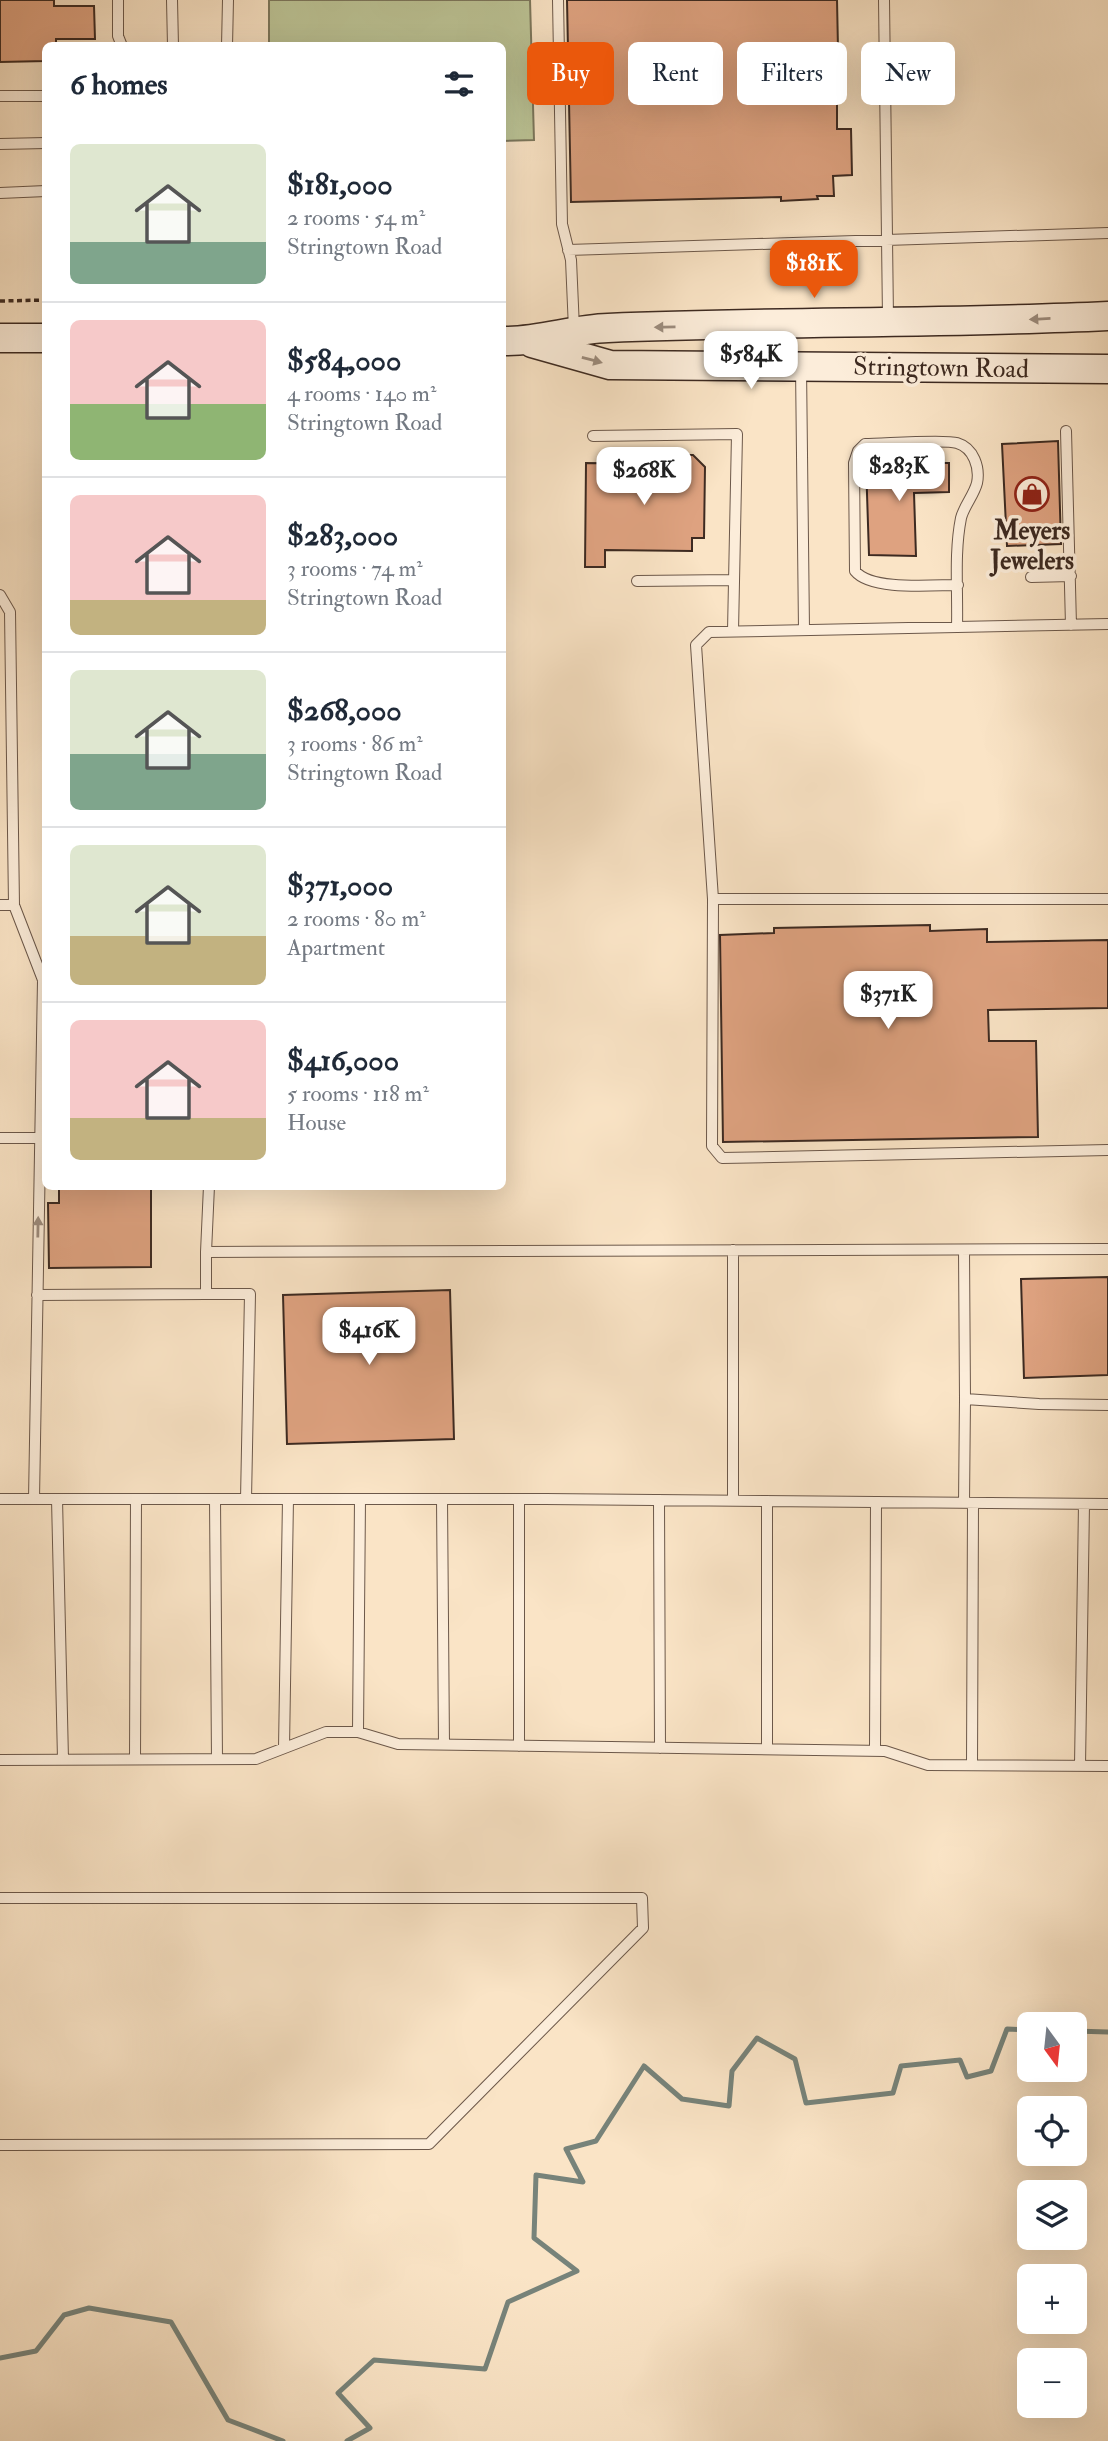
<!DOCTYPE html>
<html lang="en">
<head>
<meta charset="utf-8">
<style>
  :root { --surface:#fff; --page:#f6f6f7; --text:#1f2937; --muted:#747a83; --line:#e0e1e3; --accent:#ea580c }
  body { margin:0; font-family:"IM FELL Double Pica",serif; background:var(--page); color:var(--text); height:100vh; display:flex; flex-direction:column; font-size:26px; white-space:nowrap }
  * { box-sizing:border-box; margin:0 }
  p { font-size:23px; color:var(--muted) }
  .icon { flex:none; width:38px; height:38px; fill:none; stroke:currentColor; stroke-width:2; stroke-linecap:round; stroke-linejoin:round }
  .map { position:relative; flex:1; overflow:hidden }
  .details { position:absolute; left:42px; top:42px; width:464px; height:1148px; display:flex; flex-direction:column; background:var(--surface); border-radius:10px; box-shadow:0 7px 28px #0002 }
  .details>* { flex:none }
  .hud { position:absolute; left:527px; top:42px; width:476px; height:63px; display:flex; gap:14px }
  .needle { width:46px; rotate:165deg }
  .tools { position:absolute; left:1017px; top:2012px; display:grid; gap:14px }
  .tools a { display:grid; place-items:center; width:70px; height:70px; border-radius:10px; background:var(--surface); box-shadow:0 7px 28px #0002; font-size:35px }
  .price { position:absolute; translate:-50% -60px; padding:0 16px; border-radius:14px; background:#fff; color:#222; font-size:23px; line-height:46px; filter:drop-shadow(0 2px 4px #0008) }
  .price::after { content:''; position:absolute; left:50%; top:42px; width:21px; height:16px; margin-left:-10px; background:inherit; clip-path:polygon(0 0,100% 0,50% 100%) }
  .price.selected { background:var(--accent); color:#fff }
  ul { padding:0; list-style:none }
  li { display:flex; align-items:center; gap:21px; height:175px; padding:0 28px }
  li+li { border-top:2px solid var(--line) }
  li span { display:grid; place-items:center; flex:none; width:196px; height:140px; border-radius:10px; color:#555 }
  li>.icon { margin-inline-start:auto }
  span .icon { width:84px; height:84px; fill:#fffc; stroke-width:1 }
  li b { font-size:30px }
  h2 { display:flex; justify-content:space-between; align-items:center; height:84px; padding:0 28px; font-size:30px }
  .chip { padding:0 24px; border-radius:10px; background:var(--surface); box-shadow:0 7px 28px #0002; font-size:24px; line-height:63px }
  .chip.selected { background:var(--accent); color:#fff }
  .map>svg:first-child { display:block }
</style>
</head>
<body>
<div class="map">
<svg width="1108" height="2441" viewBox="0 0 1108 2441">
  <rect width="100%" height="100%" fill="#fae4c6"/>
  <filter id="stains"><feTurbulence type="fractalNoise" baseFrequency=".00286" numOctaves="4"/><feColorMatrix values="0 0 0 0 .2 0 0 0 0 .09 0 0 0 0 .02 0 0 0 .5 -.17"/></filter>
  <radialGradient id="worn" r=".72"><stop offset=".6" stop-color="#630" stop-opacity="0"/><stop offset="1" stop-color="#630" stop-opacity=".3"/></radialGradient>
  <path fill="#bcc496" stroke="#7c775c" stroke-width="2" d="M269,0H530L534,140L502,141V46L269,45Z"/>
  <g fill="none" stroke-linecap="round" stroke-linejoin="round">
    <path stroke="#77837a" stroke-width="5" d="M1074,2031L1108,2032
      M0,2358L36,2351L64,2315L89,2308L171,2322L228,2420L283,2441
      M347,2441L370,2428L338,2393L374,2360L485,2369L508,2302L577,2271L534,2238L536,2175L583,2182L566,2149L596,2141L644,2066L682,2099L729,2106L732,2071L757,2038L795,2059L806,2103L893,2093L901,2066L960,2060L967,2077L991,2071L1007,2029L1029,2030"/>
  </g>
  <path fill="#dea280" stroke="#3d2a21" stroke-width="2" d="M0,0H54V6H94L95,39H56V46H46V61L0,62Z
    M567,0H837L839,98H837V129H851L852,175L833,176L834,196H817L818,199L781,201V197L571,202Z
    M1058,441L1061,544L1007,546L1002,444Z
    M671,455H693L705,467L704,538H692V551L605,550V567H585L586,463L670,464Z
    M866,463H949V492L914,493L916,556L869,555Z
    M930,925V931L987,929V942L1108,940V1008L988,1010L989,1041H1036L1038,1137L723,1142L720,935L774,933V928Z
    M59,1186H151V1267L49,1268L48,1203H59Z
    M1108,1277V1375L1024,1378L1021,1279Z
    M450,1290L454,1439L287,1444L283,1295Z"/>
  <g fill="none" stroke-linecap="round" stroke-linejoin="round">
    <g stroke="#6c584a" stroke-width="12">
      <path id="lane" d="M118,0V36L122,46
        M172,0L173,46
        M558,0L562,224L571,260L574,329
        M884,0L888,318
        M227,46L228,0
        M0,96H46
        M0,144L46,143
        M0,193L46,191
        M568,250L1108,233
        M801,367L804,629
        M1066,431L1071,625
        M593,436L737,434L733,631
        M1031,577L1071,576
        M637,581L734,580
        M0,595L10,612L14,905L43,980L34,1499
        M1108,624L709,632L696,645L713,899H1108
        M957,627C958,591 954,553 961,518C964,506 974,495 977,483C980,468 974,448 957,443C944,439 883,444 865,444L858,451L854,463L855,571C871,591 932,585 958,585
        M713,899L712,1146L722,1158L1108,1150
        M0,905H14
        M0,1138H41
        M964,1250L965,1399L1039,1404L1108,1405
        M206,1252L209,1186
        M206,1294H250L246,1499
        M37,1295L206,1294V1252L1108,1249
        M0,1499H545L1108,1504
        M57,1499L63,1759
        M215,1499L217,1759
        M442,1499L444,1744
        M519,1499V1746
        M659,1500L660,1748
        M733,1501V1250
        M767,1501V1749
        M964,1503L965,1399
        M358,1732L360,1499
        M284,1748L288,1499
        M875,1751L876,1502
        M135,1759L136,1499
        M0,1760L256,1759L326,1732H358L398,1744L885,1751L928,1765L1108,1766
        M972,1765L973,1503
        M1080,1766L1084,1504
        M0,1898H642L643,1928L429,2144L0,2145"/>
    </g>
    <g stroke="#3d2a21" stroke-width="31">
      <path id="secondary" d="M0,338H46
        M502,341C538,342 572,329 608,328C774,321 941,324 1108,316
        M532,343L610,365L1108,369"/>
    </g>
    <path stroke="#3d2a21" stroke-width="3.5" stroke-dasharray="5 3.5" stroke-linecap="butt" d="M0,301L46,300
      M502,307H506"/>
    <use href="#lane" stroke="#fcedda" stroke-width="10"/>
    <use href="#secondary" stroke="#fcedda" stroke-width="28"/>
  </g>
  <defs><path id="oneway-solid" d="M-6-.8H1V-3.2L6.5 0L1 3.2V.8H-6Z" transform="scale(1.75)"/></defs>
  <g fill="#9c8c7e">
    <use href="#oneway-solid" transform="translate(1040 319) rotate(177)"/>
    <use href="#oneway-solid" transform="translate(665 327) rotate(179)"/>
    <use href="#oneway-solid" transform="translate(592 360) rotate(15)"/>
    <use href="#oneway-solid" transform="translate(38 1227) rotate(-89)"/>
  </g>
  <defs>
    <g id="shop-ring" transform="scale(1.75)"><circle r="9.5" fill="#fcedda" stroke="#8f2418" stroke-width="1.5"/><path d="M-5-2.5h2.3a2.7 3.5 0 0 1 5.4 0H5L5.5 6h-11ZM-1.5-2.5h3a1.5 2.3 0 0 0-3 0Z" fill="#8f2418"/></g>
  </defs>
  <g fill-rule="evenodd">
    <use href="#shop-ring" x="1032" y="494"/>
  </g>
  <g text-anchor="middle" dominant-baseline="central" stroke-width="7" stroke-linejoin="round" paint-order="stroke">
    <g font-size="26" fill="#3d2a21" stroke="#fcedda">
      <text transform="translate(941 368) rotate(1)">Stringtown Road</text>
    </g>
    <g font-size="26" font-weight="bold" fill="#3d2a21" stroke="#fcedda">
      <text x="1032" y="531">Meyers<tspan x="1032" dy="30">Jewelers</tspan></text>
    </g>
  </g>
  <rect width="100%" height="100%" filter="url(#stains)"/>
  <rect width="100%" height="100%" fill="url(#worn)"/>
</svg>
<div class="tools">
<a><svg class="needle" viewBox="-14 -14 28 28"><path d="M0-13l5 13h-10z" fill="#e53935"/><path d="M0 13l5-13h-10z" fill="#747a83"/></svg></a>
<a><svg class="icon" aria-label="locate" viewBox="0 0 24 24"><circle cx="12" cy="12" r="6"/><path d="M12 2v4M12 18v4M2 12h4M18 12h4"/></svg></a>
<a><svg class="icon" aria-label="layers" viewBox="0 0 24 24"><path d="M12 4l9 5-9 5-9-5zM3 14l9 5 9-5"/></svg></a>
<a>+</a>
<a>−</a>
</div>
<b class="price selected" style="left:814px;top:300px">$181K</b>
<b class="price" style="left:751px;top:391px">$584K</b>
<b class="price" style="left:899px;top:503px">$283K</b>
<b class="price" style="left:644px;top:507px">$268K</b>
<b class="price" style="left:888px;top:1031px">$371K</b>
<b class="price" style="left:369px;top:1367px">$416K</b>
<div class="hud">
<a class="chip selected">Buy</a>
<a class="chip">Rent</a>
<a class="chip">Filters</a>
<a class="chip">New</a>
</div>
<section class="details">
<h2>6 homes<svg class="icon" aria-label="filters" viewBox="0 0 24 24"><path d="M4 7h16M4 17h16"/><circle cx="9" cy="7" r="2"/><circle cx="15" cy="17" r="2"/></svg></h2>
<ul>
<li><span style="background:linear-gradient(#dfe7d0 70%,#7fa58c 0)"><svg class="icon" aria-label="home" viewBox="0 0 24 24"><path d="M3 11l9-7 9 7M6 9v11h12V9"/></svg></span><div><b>$181,000</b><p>2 rooms · 54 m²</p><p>Stringtown Road</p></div></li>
<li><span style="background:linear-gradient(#f6c9c9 60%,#8fb573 0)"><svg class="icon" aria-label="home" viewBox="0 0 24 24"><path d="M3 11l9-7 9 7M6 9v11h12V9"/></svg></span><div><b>$584,000</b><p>4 rooms · 140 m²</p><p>Stringtown Road</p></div></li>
<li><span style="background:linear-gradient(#f6c9c9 75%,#c2b280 0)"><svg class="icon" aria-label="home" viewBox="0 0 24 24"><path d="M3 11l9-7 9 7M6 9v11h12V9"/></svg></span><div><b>$283,000</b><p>3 rooms · 74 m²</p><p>Stringtown Road</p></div></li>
<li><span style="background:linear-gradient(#dfe7d0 60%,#7fa58c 0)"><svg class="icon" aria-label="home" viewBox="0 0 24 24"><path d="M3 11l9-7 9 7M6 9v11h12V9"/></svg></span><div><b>$268,000</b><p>3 rooms · 86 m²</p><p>Stringtown Road</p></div></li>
<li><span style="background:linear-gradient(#dfe7d0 65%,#c2b280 0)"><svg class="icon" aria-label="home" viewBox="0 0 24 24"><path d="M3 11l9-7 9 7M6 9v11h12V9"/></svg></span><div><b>$371,000</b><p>2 rooms · 80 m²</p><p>Apartment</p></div></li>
<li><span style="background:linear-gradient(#f6c9c9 70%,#c2b280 0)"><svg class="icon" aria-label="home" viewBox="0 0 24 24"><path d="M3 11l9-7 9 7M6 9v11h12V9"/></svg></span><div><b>$416,000</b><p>5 rooms · 118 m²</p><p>House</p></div></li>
</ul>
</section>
</div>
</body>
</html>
